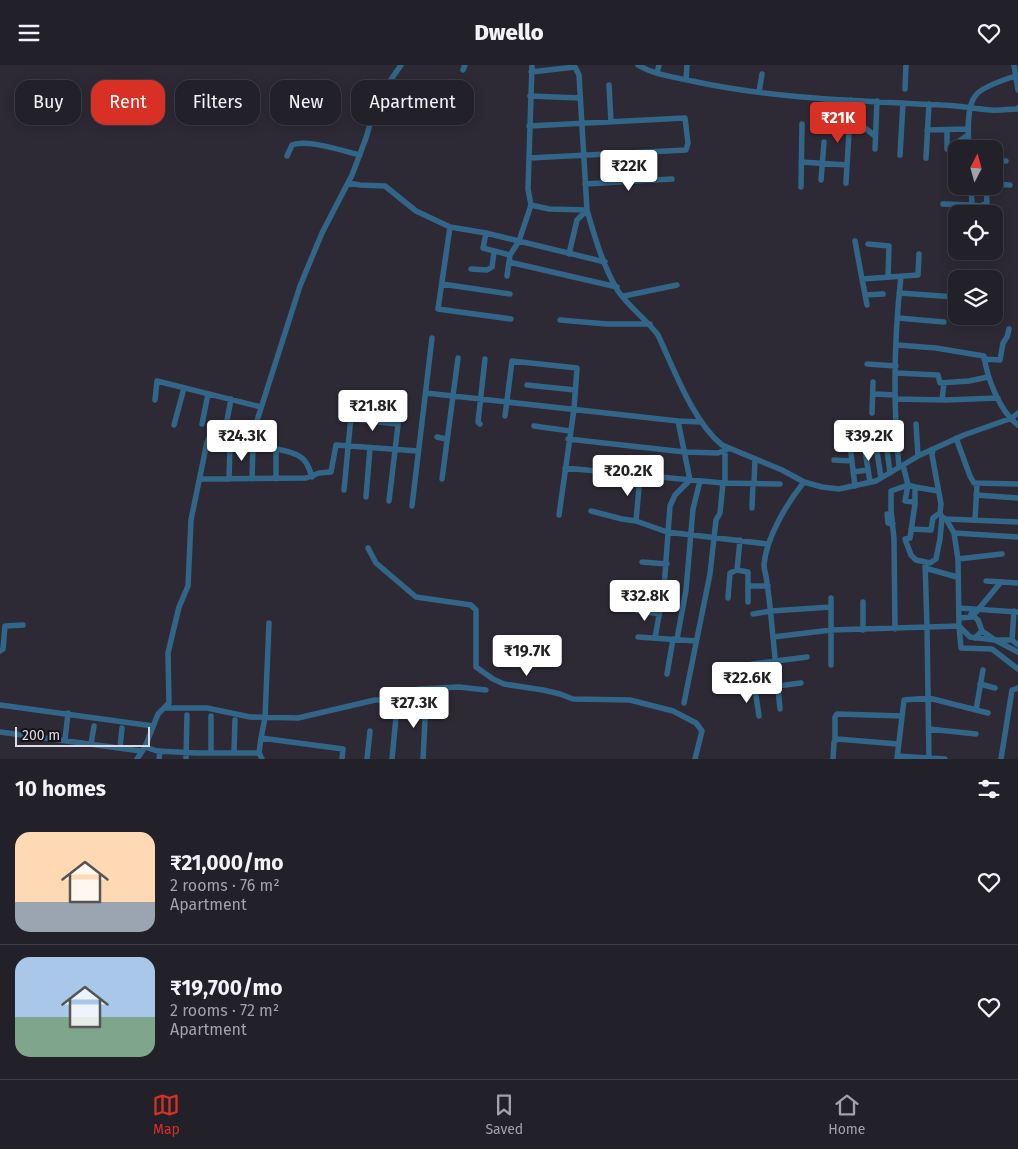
<!DOCTYPE html>
<html lang="en">
<head>
<meta charset="utf-8">
<style>
  :root { --surface:#222028; --page:#2a2830; --text:#f1f3f6; --muted:#a2a3a8; --line:#3f3e45; --accent:#d93025 }
  body { margin:0; font-family:"Fira Sans",sans-serif; background:var(--page); color:var(--text); height:100vh; display:flex; flex-direction:column; font-size:19px; white-space:nowrap }
  * { box-sizing:border-box; margin:0 }
  p { font-size:16px; color:var(--muted) }
  .icon { flex:none; width:28px; height:28px; fill:none; stroke:currentColor; stroke-width:2; stroke-linecap:round; stroke-linejoin:round }
  .map { position:relative; height:694px; overflow:hidden }
  .drawer { display:flex; flex-direction:column; background:var(--surface); flex:1 }
  .drawer>* { flex:none }
  .banner { position:absolute; left:15px; top:15px; width:500px; height:45px; display:flex; gap:10px }
  .needle { width:32px; rotate:6deg }
  .fabs { position:absolute; left:948px; top:75px; display:grid; gap:10px }
  .fabs a { display:grid; place-items:center; width:55px; height:55px; border-radius:10px; background:var(--surface); box-shadow:0 2px 12px #0003,0 0 0 1px var(--line); font-size:25px }
  .scale { position:absolute; left:15px; bottom:12px; width:135px; box-sizing:border-box; padding-left:5px; border:2px solid #dcdae2; border-top:0; font-size:14px; line-height:18px; white-space:nowrap; color:#dcdae2; -webkit-text-stroke:4px #151319; paint-order:stroke }
  .price { position:absolute; translate:-50% -42px; padding:0 11px; border-radius:5px; background:#fff; color:#222; font-size:16px; line-height:32px; filter:drop-shadow(0 1px 2px #0008) }
  .price::after { content:''; position:absolute; left:50%; top:30px; width:15px; height:11px; margin-left:-8px; background:inherit; clip-path:polygon(0 0,100% 0,50% 100%) }
  .price.current { background:var(--accent); color:#fff }
  ul { padding:0; list-style:none }
  li { display:flex; align-items:center; gap:15px; height:125px; padding:0 15px }
  li+li { border-top:1px solid var(--line) }
  li span { display:grid; place-items:center; flex:none; width:140px; height:100px; border-radius:15px; color:#555 }
  li>.icon { margin-inline-start:auto }
  span .icon { width:60px; height:60px; fill:#fffc; stroke-width:1 }
  li b { font-size:21px }
  h2 { display:flex; justify-content:space-between; align-items:center; height:60px; padding:0 15px; font-size:21px }
  .chip { padding:0 18px; border-radius:15px; background:var(--surface); box-shadow:0 2px 12px #0003,0 0 0 1px var(--line); font-size:18px; line-height:45px }
  .chip.current { background:var(--accent); color:#fff }
  header { display:flex; justify-content:space-between; align-items:center; height:65px; padding:0 15px; background:var(--surface); font-size:22px; font-weight:800 }
  .menu { display:flex; justify-content:space-around; align-items:center; height:70px; border-top:1px solid var(--line); background:var(--surface); font-size:14px; color:var(--muted) }
  .menu a { display:grid; justify-items:center; gap:2px }
  .menu .current { color:var(--accent) }
  .map>svg:first-child { display:block }
</style>
</head>
<body>
<header><svg class="icon" aria-label="menu" viewBox="0 0 24 24"><path d="M4 6h16M4 12h16M4 18h16"/></svg>Dwello<svg class="icon" aria-label="heart" viewBox="0 0 24 24"><path d="M12 20l-8-8c-3-5 5-10 8-4 3-6 11-1 8 4z"/></svg></header>
<div class="map">
<svg width="1018" height="694" viewBox="0 0 1018 694">
  <rect width="100%" height="100%" fill="#2d2a36"/>
  <g fill="none" stroke-linecap="round" stroke-linejoin="round">
    <path stroke="#316688" stroke-width="5.5" d="M532,0L528,124L531,140L549,144L587,145C595,173 603,201 618,226C629,242 646,254 658,270C674,304 693,357 722,380L782,405L804,417L822,422L839,424L876,416L920,390L964,370L1012,353L1018,348
      M638,0C654,10 674,12 692,16C774,34 859,36 942,40C958,40 974,44 991,45C1000,46 1009,44 1017,44L1018,43
      M1014,0L1018,25
      M463,5L465,0
      M531,7L575,2L579,10L587,145L577,155L569,189
      M657,8L659,0
      M686,15L687,0
      M609,20L611,57
      M905,24L906,0
      M759,27L762,9
      M530,31L580,33
      M850,51L875,71
      M826,53L827,34
      M927,65L968,64
      M947,65V84L968,70
      M875,84L877,36
      M969,84C968,70 966,41 976,30C981,23 1006,14 1015,11
      M900,90L903,38
      M287,91L292,80C309,74 342,86 360,90
      M529,93L686,85L688,78L685,53L529,61
      M926,93L929,39
      M994,95L1006,96
      M801,97L847,100L851,35
      M821,115L824,77
      M348,118L360,120L385,121L416,146L450,162
      M846,118L847,100
      M585,119L672,114
      M994,119L1010,120
      M801,122L802,59
      M943,139L972,140L971,121
      M972,140L980,141L987,138L986,121
      M486,168L483,183L510,190L509,197L617,222
      M855,176L862,214L918,210L919,189
      M868,179L889,181L888,212
      M510,190L519,176L531,140
      M471,204L487,205L492,202L494,187
      M507,211L509,197
      M862,214L867,240
      M442,219L510,229
      M899,228L956,232
      M865,230L883,229
      M624,231L677,220
      M898,253L944,257
      M511,254L438,244L450,162L486,168L605,197
      M560,255L607,259H650
      M897,280L936,283L984,291C987,313 1000,347 1018,360
      M984,294L1000,295L1003,278L1007,272L1009,264
      M867,299L896,301
      M896,308L938,310L940,318L969,316L988,312
      M527,320L575,325
      M426,328L678,356L700,357
      M874,329L895,330
      M895,334L946,335L998,333
      M155,335L157,316L261,342
      M942,335L944,318
      M872,348L873,317
      M505,351L512,296L577,303L574,344L559,450
      M352,354L397,359
      M202,359L208,329
      M480,359L478,357L485,294
      M916,359L918,391
      M174,360L184,323
      M534,361L570,366
      M225,366L231,334
      M437,372L446,374
      M849,373L855,421
      M956,373L970,411L974,418L1018,419
      M568,374L685,387L718,388L728,384
      M886,377L890,408
      M864,379L870,417
      M876,380L881,413
      M834,395L852,396
      M899,402C893,340 894,274 901,211
      M565,403L723,418L780,419
      M853,407L868,405
      M200,414L306,413L319,408L331,407L336,380L418,386
      M229,414L230,380C247,381 291,382 303,394C308,398 310,406 312,412
      M252,414L253,381
      M276,414V384
      M442,414L458,293
      M804,417C787,438 766,473 764,500C764,506 767,512 767,519C770,536 771,554 773,572L831,565L927,562L925,497
      M725,418V386
      M754,419L755,394
      M908,420L915,422V439L910,473L905,474L911,490L916,495L930,498L936,494L940,474L942,452
      M908,420L905,436L915,437
      M915,422L938,426
      M344,425L353,330H370L401,335L389,436
      M976,430L1018,433
      M366,432L370,383
      M412,441L432,273
      M752,443L753,418
      M591,446L622,454L636,456L667,467L767,479
      M887,449L888,458L893,459
      M946,454L1018,457
      M975,455L977,419
      M636,456L640,411
      M911,464L931,465L933,453L940,448
      M954,468L1018,472
      M368,483L376,498L416,532L471,540L476,545V602L493,614L504,619L543,625L560,629L573,634L630,635L673,646L696,658L702,666L695,694
      M958,494L1002,489
      M642,497L667,499
      M925,503L957,512
      M737,505L740,475
      M986,516L1018,518
      M748,521H768
      M633,527L663,532
      M728,533L730,508L737,505L748,507V537
      M863,537V565
      M959,543L1018,547
      M635,545L659,549
      M753,549L771,546L831,542
      M971,549L978,555L982,566L975,573
      M959,553L972,552L1001,517
      M959,561L961,583L992,584L1018,604
      M959,561L970,572L995,575L1018,587
      M895,564L894,474L891,445V426L908,420L903,400
      M831,565V533
      M982,566L995,575H1012L1018,580
      M638,572L696,576
      M773,572L780,644
      M655,573L664,523L670,441L675,430L690,415L678,356
      M677,574L686,525L693,444L700,416
      M1012,575L1014,546
      M0,586L3,584L5,561L23,560
      M752,599L807,592
      M831,600V565
      M667,609L673,574
      M980,619L995,623
      M755,624L759,651
      M747,625L801,618
      M684,638L710,509L716,455L720,448L723,418
      M0,640L153,661
      M164,643H207L250,652L298,653L375,635H397L410,627L418,624L459,622L486,625
      M976,645L983,605
      M929,664L976,669
      M0,667L141,686
      M261,673L265,653L269,558
      M65,675L68,648
      M835,675V652L837,649L902,651
      M91,679L94,661
      M145,682L157,686L197,688H259
      M120,683L122,663
      M211,688V651
      M234,688L235,655
      M897,691L945,694
      M137,694L145,682L158,649L169,638L168,588L179,542L188,521L191,455L207,377L211,368L255,362L300,221L322,168L352,110L366,73L377,35L401,0
      M159,694L160,686
      M186,694L187,650
      M262,694L259,688L261,673L343,684L342,694
      M367,694L370,666
      M392,694L396,652
      M423,694L426,636
      M833,694L834,677L837,674L898,679
      M897,694L904,635L929,633L988,648
      M929,694L927,562L959,561L958,494L954,468L946,454L942,452L940,448L941,439L932,390L933,385
      M1001,694L1012,625L1018,623"/>
  </g>
</svg>
<div class="fabs">
<a><svg class="needle" viewBox="-14 -14 28 28"><path d="M0-13l5 13h-10z" fill="#e53935"/><path d="M0 13l5-13h-10z" fill="#a2a3a8"/></svg></a>
<a><svg class="icon" aria-label="locate" viewBox="0 0 24 24"><circle cx="12" cy="12" r="6"/><path d="M12 2v4M12 18v4M2 12h4M18 12h4"/></svg></a>
<a><svg class="icon" aria-label="layers" viewBox="0 0 24 24"><path d="M12 4l9 5-9 5-9-5zM3 14l9 5 9-5"/></svg></a>
</div>
<div class="scale">200 m</div>
<b class="price current" style="left:838px;top:79px">₹21K</b>
<b class="price" style="left:629px;top:127px">₹22K</b>
<b class="price" style="left:373px;top:367px">₹21.8K</b>
<b class="price" style="left:242px;top:397px">₹24.3K</b>
<b class="price" style="left:869px;top:397px">₹39.2K</b>
<b class="price" style="left:628px;top:432px">₹20.2K</b>
<b class="price" style="left:645px;top:557px">₹32.8K</b>
<b class="price" style="left:527px;top:612px">₹19.7K</b>
<b class="price" style="left:747px;top:639px">₹22.6K</b>
<b class="price" style="left:414px;top:664px">₹27.3K</b>
<div class="banner">
<a class="chip">Buy</a>
<a class="chip current">Rent</a>
<a class="chip">Filters</a>
<a class="chip">New</a>
<a class="chip">Apartment</a>
</div>
</div>
<section class="drawer">
<h2>10 homes<svg class="icon" aria-label="filters" viewBox="0 0 24 24"><path d="M4 7h16M4 17h16"/><circle cx="9" cy="7" r="2"/><circle cx="15" cy="17" r="2"/></svg></h2>
<ul>
<li><span style="background:linear-gradient(#ffd9b3 70%,#9aa5b1 0)"><svg class="icon" aria-label="home" viewBox="0 0 24 24"><path d="M3 11l9-7 9 7M6 9v11h12V9"/></svg></span><div><b>₹21,000/mo</b><p>2 rooms · 76 m²</p><p>Apartment</p></div><svg class="icon" aria-label="heart" viewBox="0 0 24 24"><path d="M12 20l-8-8c-3-5 5-10 8-4 3-6 11-1 8 4z"/></svg></li>
<li><span style="background:linear-gradient(#a9c7e8 60%,#7fa58c 0)"><svg class="icon" aria-label="home" viewBox="0 0 24 24"><path d="M3 11l9-7 9 7M6 9v11h12V9"/></svg></span><div><b>₹19,700/mo</b><p>2 rooms · 72 m²</p><p>Apartment</p></div><svg class="icon" aria-label="heart" viewBox="0 0 24 24"><path d="M12 20l-8-8c-3-5 5-10 8-4 3-6 11-1 8 4z"/></svg></li>
</ul>
</section>
<nav class="menu">
<a class="current"><svg class="icon" aria-label="map" viewBox="0 0 24 24"><path d="M3 6l6-2 6 2 6-2v14l-6 2-6-2-6 2zM9 4v14M15 6v14"/></svg>Map</a>
<a><svg class="icon" aria-label="saved" viewBox="0 0 24 24"><path d="M7 4h10v16l-5-4-5 4z"/></svg>Saved</a>
<a><svg class="icon" aria-label="home" viewBox="0 0 24 24"><path d="M3 11l9-7 9 7M6 9v11h12V9"/></svg>Home</a>
</nav>
</body>
</html>
